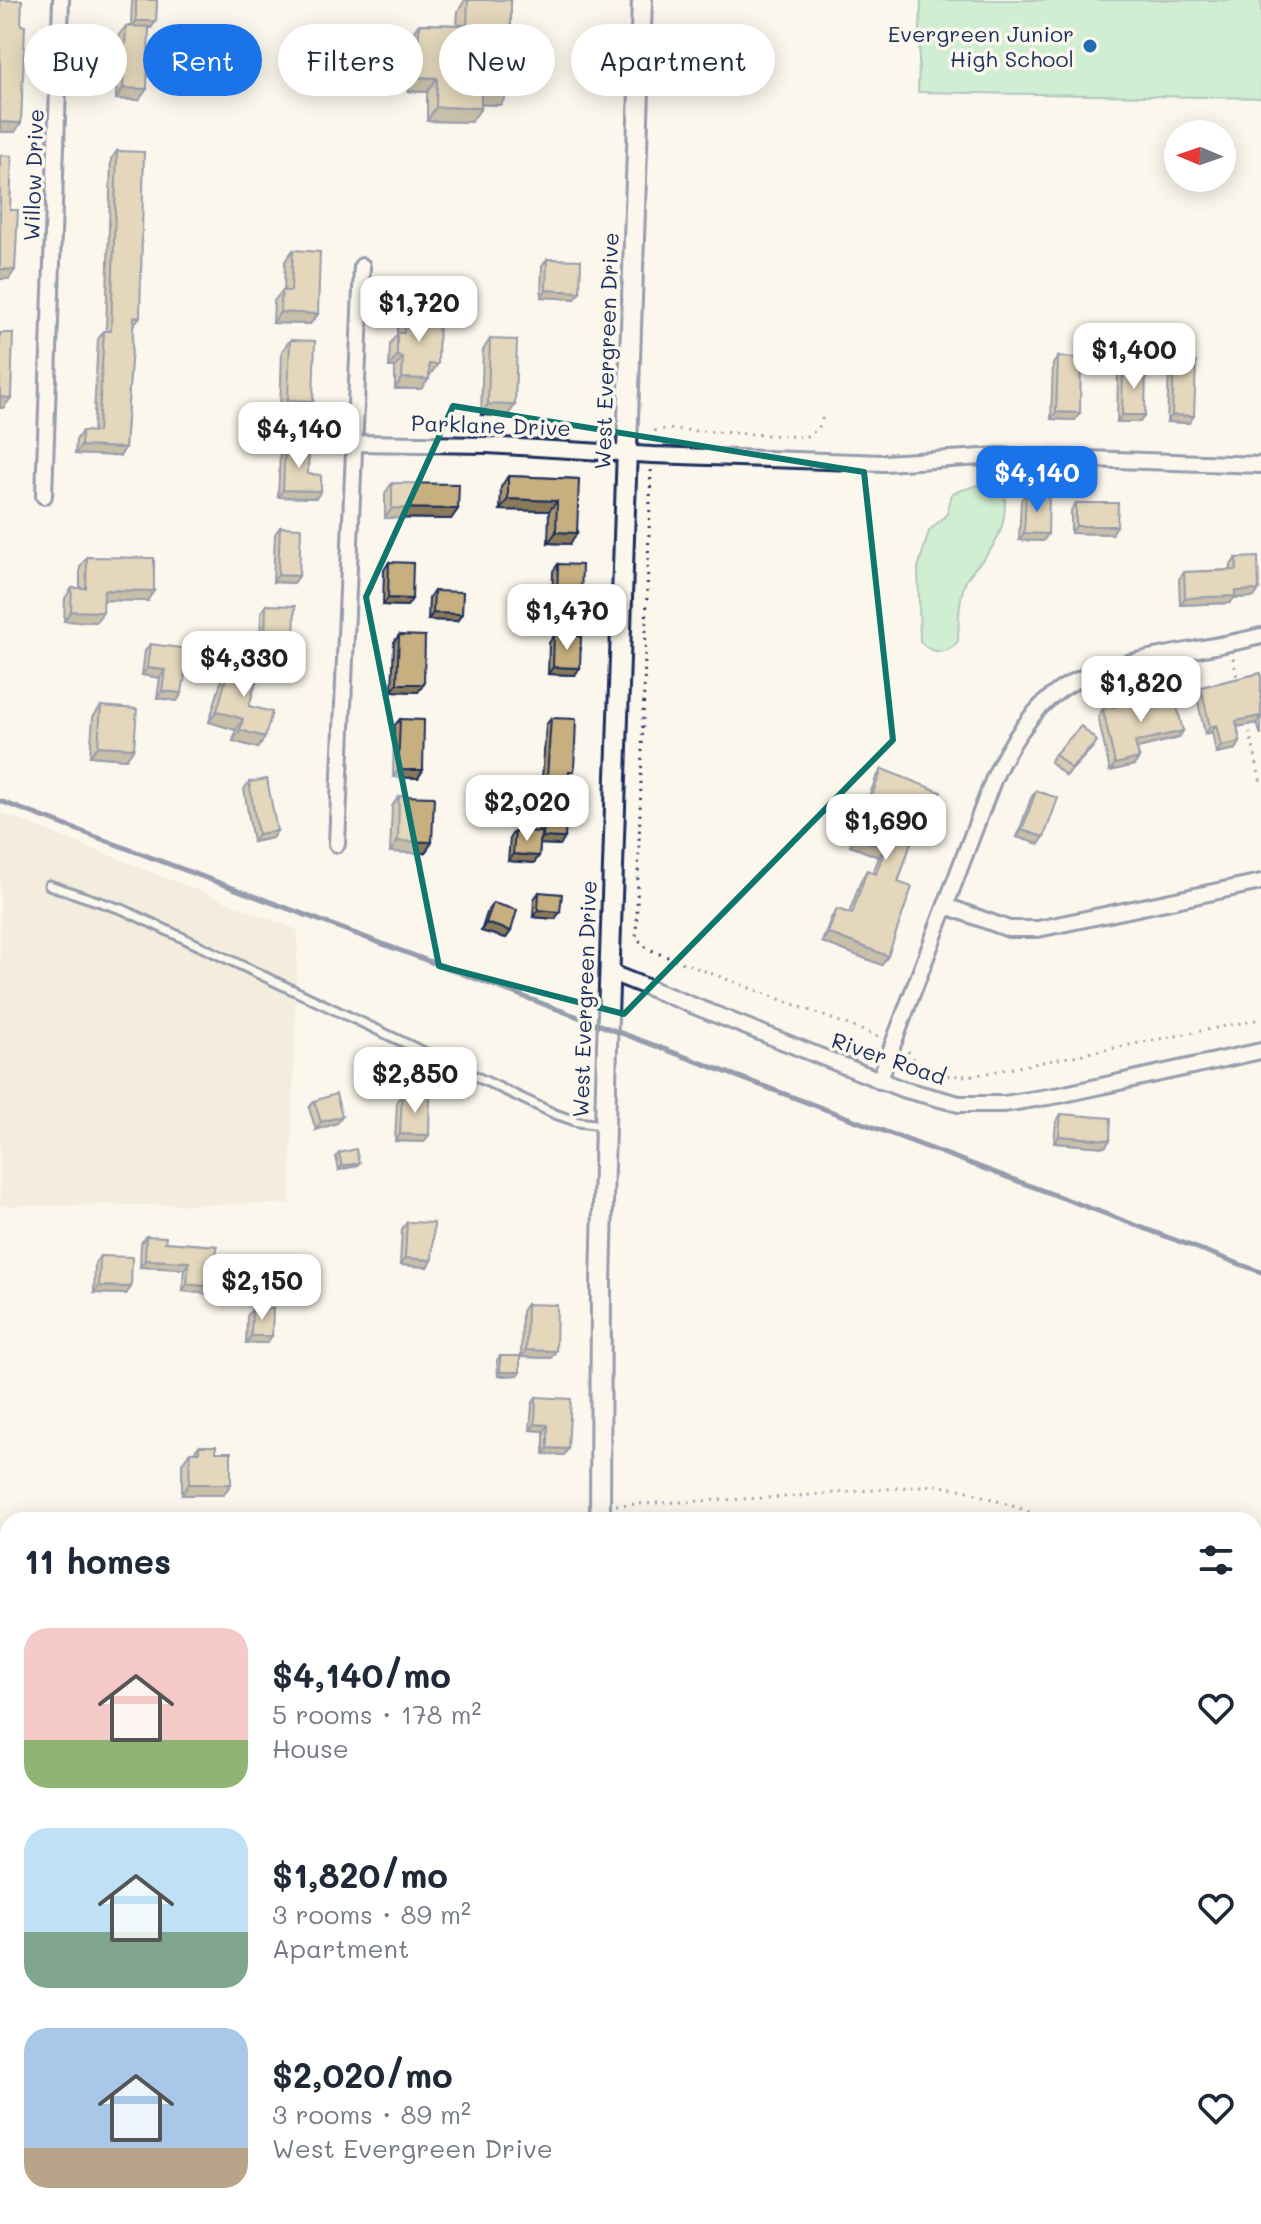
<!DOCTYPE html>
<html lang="en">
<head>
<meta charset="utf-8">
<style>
  :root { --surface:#fff; --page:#f2f2f3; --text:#1f2937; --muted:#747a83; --accent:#1a73e8 }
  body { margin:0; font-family:Mali,sans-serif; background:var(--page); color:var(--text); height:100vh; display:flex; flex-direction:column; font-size:30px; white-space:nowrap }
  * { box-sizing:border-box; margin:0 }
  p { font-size:26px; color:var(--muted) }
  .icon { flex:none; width:44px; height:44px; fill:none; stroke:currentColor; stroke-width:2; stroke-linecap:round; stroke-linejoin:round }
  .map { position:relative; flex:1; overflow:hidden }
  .side { position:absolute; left:0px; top:1512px; width:1262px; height:712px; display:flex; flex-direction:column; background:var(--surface); border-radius:24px 24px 0 0; box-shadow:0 4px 20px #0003 }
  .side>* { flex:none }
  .guide { position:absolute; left:24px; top:24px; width:800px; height:72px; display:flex; gap:16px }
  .needle { width:52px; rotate:272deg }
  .fabs { position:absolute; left:1164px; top:120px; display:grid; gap:16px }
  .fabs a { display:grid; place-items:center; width:72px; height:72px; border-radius:50%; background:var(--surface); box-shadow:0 4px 20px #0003; font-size:40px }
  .price { position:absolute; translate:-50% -68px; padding:0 18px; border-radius:16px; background:#fff; color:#222; font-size:26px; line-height:52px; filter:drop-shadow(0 2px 4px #0008) }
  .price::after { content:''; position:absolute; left:50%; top:48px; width:24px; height:18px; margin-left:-12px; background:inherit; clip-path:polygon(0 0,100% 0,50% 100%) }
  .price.on { background:var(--accent); color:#fff }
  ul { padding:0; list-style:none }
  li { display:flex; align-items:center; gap:24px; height:200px; padding:0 24px }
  li span { display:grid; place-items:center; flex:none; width:224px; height:160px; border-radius:24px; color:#555 }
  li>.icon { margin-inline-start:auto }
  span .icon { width:96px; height:96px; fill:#fffc; stroke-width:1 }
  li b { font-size:34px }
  h2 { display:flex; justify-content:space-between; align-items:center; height:96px; padding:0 24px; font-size:34px }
  .chip { padding:0 28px; border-radius:36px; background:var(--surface); box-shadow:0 4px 20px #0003; font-size:28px; line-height:72px }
  .chip.on { background:var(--accent); color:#fff }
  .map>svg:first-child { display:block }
</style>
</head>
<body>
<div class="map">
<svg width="1261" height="2224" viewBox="0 0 1261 2224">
  <rect width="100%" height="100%" fill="#fbf7ec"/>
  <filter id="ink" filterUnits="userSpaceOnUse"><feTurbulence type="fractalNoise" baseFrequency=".0125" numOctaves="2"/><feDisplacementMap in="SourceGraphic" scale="16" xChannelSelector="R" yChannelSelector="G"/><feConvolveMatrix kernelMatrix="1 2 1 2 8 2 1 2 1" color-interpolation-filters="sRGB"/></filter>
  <g filter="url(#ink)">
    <path fill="#ebe1cb" d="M0,812L298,930L290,1204L0,1206Z"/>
    <path fill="#9be2b0" stroke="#5b8887" stroke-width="2" d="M921,0H1261V98L918,92Z
      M978,485L1005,489C1006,511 1004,531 991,549C984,560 973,568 967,579C958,596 959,621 958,641C948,656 930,654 920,641L918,568L929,531L947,514L952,493Z"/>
    <path fill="#97d2f7" stroke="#6591ba" stroke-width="2" d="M8,2038V2105L0,2111V2042Z
      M682,2216H732V2224H683Z"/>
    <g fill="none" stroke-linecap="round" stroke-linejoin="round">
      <g stroke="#1b2f5e" stroke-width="13">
        <path id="service" d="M49,885L124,910L555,1114L578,1122L602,1125"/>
      </g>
      <g stroke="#1b2f5e" stroke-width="20">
        <path id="minor" d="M355,443L487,445L652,455L884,463L999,456L1261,465
          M44,496L61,0
          M337,844L362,266
          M946,906L1009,929H1038L1261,882
          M609,972L902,1089L959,1104H1004L1060,1095L1261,1051
          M879,1081L994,778C1008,747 1031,710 1060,690C1107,657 1203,652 1261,636
          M0,1670H8
          M154,2224L178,2216
          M412,2224V2216"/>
      </g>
      <g stroke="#1b2f5e" stroke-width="24">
        <path id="tertiary" d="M600,1520L601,1284L607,1046L642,0
          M578,2224V2216"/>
      </g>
      <path stroke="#1b2f5e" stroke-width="3" stroke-dasharray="2 6" stroke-linecap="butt" d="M652,439L655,431L665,429L805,437L818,429L823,417
        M651,470L636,937L644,946L657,953L880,1037
        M1233,658L1238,682
        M1248,724L1261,783
        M908,1051C925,1077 948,1077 977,1075L1261,1019
        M616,1505L785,1497L935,1485L965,1490L1054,1520
        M1254,1595L1261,1598"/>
      <use href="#service" stroke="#fbf7ec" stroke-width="7"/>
      <use href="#minor" stroke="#fbf7ec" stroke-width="14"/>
      <use href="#tertiary" stroke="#fbf7ec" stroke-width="18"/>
      <path stroke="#1b2f5e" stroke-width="5" d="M0,801L1261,1272"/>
    </g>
    <path fill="#ab966d" stroke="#1b2f5e" stroke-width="2" d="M132,0H157L156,21L151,28H149L139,100L116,99L118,36L126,26H131Z
      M465,0H511L510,91L500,105L481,104V108L471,122L427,121V92L408,91L409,38L419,24L457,25L458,11Z
      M117,151L140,317L133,325L125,448L120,456L75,454L76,440L82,431L93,432L98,339L104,331H106L111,159Z
      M293,250L318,314L310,324L273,323L274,301L282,291H284L285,261Z
      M547,259L575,299L541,297L542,266Z
      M405,311L430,375H429L421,389H395V367H389L390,344L397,334V322Z
      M490,339L515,405L507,416L481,415L483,350Z
      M290,340L313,401L305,411L280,410L282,351Z
      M1058,357L1075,420L1051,419L1053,364Z
      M1174,361L1189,423L1167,422L1169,368Z
      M1123,367L1145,415L1140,422H1117L1118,374Z
      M285,443L321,491L316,498L278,497L280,451Z
      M508,476L579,479L570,544L548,543L549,511L500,510L501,487Z
      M392,483L458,509L451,519L385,518V493Z
      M1026,493L1048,534L1043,541L1019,540L1021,500Z
      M1076,503L1112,534L1071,533V510Z
      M280,527L299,576L294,583L273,582L275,534Z
      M87,557L147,601L103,600L96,622L64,621L65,598L72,588H80V567Z
      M1236,558L1254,597L1234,598L1230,603L1180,605L1179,579L1184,572L1231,570V565Z
      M389,562L412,599L407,606L383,605L384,570Z
      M558,564L576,608L552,607L553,571Z
      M434,591L462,614L457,621L428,620L429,598Z
      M266,605L289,650L260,649L261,612Z
      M399,635L418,692L392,691L394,642Z
      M554,635L575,675L548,674L549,643Z
      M150,644L182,693L177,701L157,698L160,678L142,675L145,651Z
      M231,661L249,706L265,737L258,748L233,741L236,730L209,722L224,672Z
      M1261,673V736L1257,723L1237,727L1240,742L1236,749L1216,753L1212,732L1205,734L1196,693L1201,687Z
      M101,706L134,748L126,759L90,756L93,717Z
      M1103,709L1183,731L1178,738L1137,748L1139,758L1134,765L1110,771L1098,717Z
      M551,718L569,778L560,845L540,844L539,856L534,863L508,861L510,837L515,830L538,832L546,725Z
      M400,719L423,770L418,778L393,777L394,726Z
      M1092,748L1066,776L1050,762L1055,754Z
      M882,769L926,825L918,822L898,882L882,965L822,942L831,918L837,909L849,913L861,880L867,870L873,873L879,857L850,846L876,778Z
      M249,782L277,831L272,838L253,842L244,789Z
      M1036,791L1039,844L1017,837L1031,798Z
      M399,796L432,842L425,853L390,852L392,806Z
      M539,892L555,919L533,917L534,899Z
      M493,903L511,931L506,938L481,931L488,910Z
      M402,1094L429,1135L424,1142L395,1141L397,1101Z
      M314,1101L337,1123L316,1130L309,1108Z
      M1061,1114L1110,1140L1105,1147L1054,1143L1056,1122Z
      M339,1153L359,1163L356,1166L339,1170L336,1157Z
      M407,1222L427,1267L400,1265L402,1229Z
      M146,1236L165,1242L217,1246L213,1287L208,1294L182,1291L184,1269L140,1267L141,1243Z
      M100,1256L131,1287L126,1294L94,1293L95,1263Z
      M527,1304L551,1358L521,1357L522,1311Z
      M252,1309L267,1343H246L247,1316Z
      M500,1356L518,1375L498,1376L497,1360Z
      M536,1397L568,1449L564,1455L544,1454V1431L530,1430L532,1404Z
      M199,1446L231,1484L223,1495H182V1463L190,1452H194Z
      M471,2216H517V2224H466Z"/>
    <path fill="#8b7a59" stroke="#1b2f5e" stroke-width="2" d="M136,21H156L151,28H131Z
      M418,77L437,78L427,92L408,91Z
      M123,88L147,89L139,100L116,99Z
      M481,90L510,91L500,105L471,104Z
      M436,107L481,108L471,122L427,121Z
      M0,122L21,123L15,132H0Z
      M0,269L15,270L9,279H0Z
      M546,290L580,292L575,299L541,297Z
      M280,312L318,314L310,324L273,323Z
      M397,356L403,357L395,367H389Z
      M429,364H438L430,375L422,374Z
      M402,378L429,379L421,389H395Z
      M0,397L11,398L3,408H0Z
      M288,400L313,401L305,411L280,410Z
      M488,404L515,405L507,416L481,415Z
      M1056,412L1080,413L1075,420L1051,419Z
      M1122,415H1145L1140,422H1117Z
      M1172,415L1194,416L1189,423L1167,422Z
      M81,446L125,448L120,456L75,454Z
      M283,490L321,491L316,498L278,497Z
      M508,499L557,501L549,511L500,510Z
      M392,508L458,509L451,519L385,518Z
      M1076,526H1117L1112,534L1071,533Z
      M556,532L577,533L570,544L548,543Z
      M1024,533L1048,534L1043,541L1019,540Z
      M278,575L299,576L294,583L273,582Z
      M104,590L154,591L147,601L97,600Z
      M1259,590L1254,597L1234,598L1230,603L1180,605L1185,598L1235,591Z
      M388,598L412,599L407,606L383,605Z
      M557,600L581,601L576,608L552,607Z
      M71,611L103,612L96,622L64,621Z
      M433,613L462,614L457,621L428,620Z
      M265,642L294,643L289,650L260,649Z
      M553,667L580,668L575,675L548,674Z
      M147,668L165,670L160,678L142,675Z
      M397,684H424L418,692L392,691Z
      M162,691L182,693L177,701L157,698Z
      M217,711L243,719L236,730L209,722Z
      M1261,716L1257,723L1231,728L1236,721Z
      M1216,725L1212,732L1205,734L1210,727Z
      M240,730L265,737L258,748L233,741Z
      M1183,731L1178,738L1130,750L1135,742Z
      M1097,741L1092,748L1066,776L1071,769Z
      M1240,742L1236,749L1216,753L1221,746Z
      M98,746L134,748L126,759L90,756Z
      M1139,758L1134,765L1110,771L1115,764Z
      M398,770H423L418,778L393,777Z
      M921,812L932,816L926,825L915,821Z
      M1022,830L1044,837L1039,844L1017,837Z
      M277,831L272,838L253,842L258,834Z
      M543,837L565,838L560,845L538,844Z
      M856,837L885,848L879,857L850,846Z
      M398,841L432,842L425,853L390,852Z
      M513,854L539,856L534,863L508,861Z
      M538,910L560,912L555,919L533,917Z
      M486,923L511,931L506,938L481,931Z
      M828,933L888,956L882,965L822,942Z
      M342,1116L337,1123L316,1130L321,1122Z
      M400,1134L429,1135L424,1142L395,1141Z
      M1059,1136L1110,1140L1105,1147L1054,1143Z
      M359,1163L356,1166L339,1170L342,1166Z
      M405,1258L432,1260L427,1267L400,1265Z
      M145,1260L189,1262L184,1269L140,1267Z
      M187,1284L213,1287L208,1294L182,1291Z
      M99,1286L131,1287L126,1294L94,1293Z
      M251,1336H272L267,1343H246Z
      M526,1350L556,1351L551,1358L521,1357Z
      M500,1372H520L518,1375L498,1376Z
      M535,1424L548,1425L544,1431L530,1430Z
      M548,1448L568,1449L564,1455L544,1454Z
      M189,1484H231L223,1495H182Z
      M0,1756H8L4,1763H0Z"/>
    <path fill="#c7af7f" stroke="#1b2f5e" stroke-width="2" d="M0,0H22L21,25L25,26L21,123L0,122Z
      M136,0H157L156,21H136Z
      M468,0H511L510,91L481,90V108L436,107L437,78L418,77L419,24L467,25Z
      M126,26L149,27L147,89L123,88Z
      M117,151L144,152L140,317H134L125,448L81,446L82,431L98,432L104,331H111Z
      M0,155L12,156L10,210H18L15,270L0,269Z
      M293,250L320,252L318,314L280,312L282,291H291Z
      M547,259L581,260L580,292L546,290Z
      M405,311L439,312L438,364H429V379L402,378L403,357L397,356V333H404Z
      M0,333H13L11,398L0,397Z
      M490,339L517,340L515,405L488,404Z
      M290,340L315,341L313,401L288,400Z
      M1058,357L1081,358L1080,413L1056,412Z
      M1174,361L1196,362L1194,416L1172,415Z
      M1123,367H1146L1145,415H1122Z
      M285,443L309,444L308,474L321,475V491L283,490Z
      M508,476L579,479L577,533L556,532L557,501L508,499Z
      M392,483L459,484L458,509L392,508Z
      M1026,493L1049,494L1048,534L1024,533Z
      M1076,503H1118L1117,526H1076Z
      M280,527L301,528L299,576L278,575Z
      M87,557L154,558V591L104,590L103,612L71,611L72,588H86Z
      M1258,557L1259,590L1235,591V596L1185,598L1184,572L1237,570L1236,558Z
      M389,562L413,563L412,599L388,598Z
      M558,564L582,565L581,601L557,600Z
      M434,591L463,592L462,614L433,613Z
      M266,605L295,606L294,643L265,642Z
      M399,635L425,636L424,684H397Z
      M554,635L581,636L580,668L553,667Z
      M150,644L189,649L182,693L162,691L165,670L147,668Z
      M231,661L260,669L249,706L272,712L265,737L240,730L243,719L217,711Z
      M1261,673V716L1236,721L1240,742L1221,746L1216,725L1210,727L1201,687Z
      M1174,693L1183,731L1135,742L1139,758L1115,764L1103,709Z
      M101,706L137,709L134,748L98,746Z
      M551,718L576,719L574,771H569L565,838L543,837Z
      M400,719L424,720L423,770H398Z
      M1081,726L1097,741L1071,769L1055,754Z
      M882,769L941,792L932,816L921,812L898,882L912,887L888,956L828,933L837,909L852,914L867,870L876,874L885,848L856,837Z
      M267,779L277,831L258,834L249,782Z
      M1036,791L1058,798L1044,837L1022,830Z
      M399,796L434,797L432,842L398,841Z
      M515,830L541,832L539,856L513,854Z
      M539,892L562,894L560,912L538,910Z
      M493,903L517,910L511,931L486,923Z
      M336,1094L342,1116L321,1122L314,1101Z
      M402,1094L430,1095L429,1135L400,1134Z
      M1061,1114L1111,1118L1110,1140L1059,1136Z
      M356,1149L359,1163L342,1166L339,1153Z
      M407,1222L434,1223L432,1260L405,1258Z
      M146,1236L166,1237L165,1242L217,1246L213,1287L187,1284L189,1262L145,1260Z
      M100,1256L132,1257L131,1287L99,1286Z
      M527,1304L557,1305L556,1351L526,1350Z
      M252,1309H273L272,1336H251Z
      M500,1356H520V1372H500Z
      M536,1397L571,1399L568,1449L548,1448V1425L535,1424Z
      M199,1446H216V1452H231V1484H189L190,1452H199Z
      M0,1738L8,1739V1756H0Z
      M8,2183V2216H43L45,2221L37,2224H3L2,2220L0,2221V2186Z
      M473,2216H517V2224H472Z"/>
  </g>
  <path d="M0 0H1261V2224H0ZM453,406L864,472L893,740L624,1014L439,966L366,597Z" fill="#fbf7ec" fill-opacity=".55" fill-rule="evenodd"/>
  <path fill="none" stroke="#0f766e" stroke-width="6" stroke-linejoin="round" d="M453,406L864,472L893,740L624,1014L439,966L366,597Z"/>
  <circle fill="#1f6fb2" stroke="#fbf7ec" stroke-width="3" cx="1090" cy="46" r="8"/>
  <g text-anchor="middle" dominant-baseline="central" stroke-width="7" stroke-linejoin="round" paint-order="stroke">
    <g font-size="22" fill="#1b2f5e" stroke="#fbf7ec" text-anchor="end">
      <text x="1074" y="33">Evergreen Junior<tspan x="1074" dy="25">High School</tspan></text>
    </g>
    <g font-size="22" fill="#1b2f5e" stroke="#fbf7ec">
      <text transform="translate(33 175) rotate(-88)">Willow Drive</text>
      <text transform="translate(606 351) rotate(-88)">West Evergreen Drive</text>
      <text transform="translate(491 425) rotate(2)">Parklane Drive</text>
      <text transform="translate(584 999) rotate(-88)">West Evergreen Drive</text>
      <text transform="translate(889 1058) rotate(19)">River Road</text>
    </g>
  </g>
</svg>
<div class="fabs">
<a><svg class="needle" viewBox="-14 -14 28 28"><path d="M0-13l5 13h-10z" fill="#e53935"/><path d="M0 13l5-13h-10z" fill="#747a83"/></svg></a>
</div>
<b class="price" style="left:419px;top:344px">$1,720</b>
<b class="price" style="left:1134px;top:391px">$1,400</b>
<b class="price" style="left:299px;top:470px">$4,140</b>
<b class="price on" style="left:1037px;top:514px">$4,140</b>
<b class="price" style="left:567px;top:652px">$1,470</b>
<b class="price" style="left:244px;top:699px">$4,330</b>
<b class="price" style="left:1141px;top:724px">$1,820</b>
<b class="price" style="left:527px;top:843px">$2,020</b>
<b class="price" style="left:886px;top:862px">$1,690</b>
<b class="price" style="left:415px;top:1115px">$2,850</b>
<b class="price" style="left:262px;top:1322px">$2,150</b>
<div class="guide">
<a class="chip">Buy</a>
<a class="chip on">Rent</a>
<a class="chip">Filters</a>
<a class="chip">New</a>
<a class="chip">Apartment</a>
</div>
<section class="side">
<h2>11 homes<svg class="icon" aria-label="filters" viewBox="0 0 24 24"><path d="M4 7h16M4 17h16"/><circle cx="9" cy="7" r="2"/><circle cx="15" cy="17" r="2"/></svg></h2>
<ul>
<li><span style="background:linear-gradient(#f6c9c9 70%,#8fb573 0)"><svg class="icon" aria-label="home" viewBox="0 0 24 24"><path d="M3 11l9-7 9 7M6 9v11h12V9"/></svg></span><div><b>$4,140/mo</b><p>5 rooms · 178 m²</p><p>House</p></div><svg class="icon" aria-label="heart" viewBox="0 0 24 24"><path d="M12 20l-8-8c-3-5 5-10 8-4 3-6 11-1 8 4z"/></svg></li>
<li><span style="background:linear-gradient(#bfe0f5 65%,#7fa58c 0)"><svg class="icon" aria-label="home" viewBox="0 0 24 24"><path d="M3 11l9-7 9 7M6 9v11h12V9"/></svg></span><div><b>$1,820/mo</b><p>3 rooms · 89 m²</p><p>Apartment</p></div><svg class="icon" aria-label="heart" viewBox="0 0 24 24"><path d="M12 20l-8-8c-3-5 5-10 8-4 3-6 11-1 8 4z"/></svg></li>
<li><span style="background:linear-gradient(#a9c7e8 75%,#b9a48a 0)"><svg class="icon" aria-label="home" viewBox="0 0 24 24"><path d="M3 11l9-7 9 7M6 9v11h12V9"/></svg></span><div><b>$2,020/mo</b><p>3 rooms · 89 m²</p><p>West Evergreen Drive</p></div><svg class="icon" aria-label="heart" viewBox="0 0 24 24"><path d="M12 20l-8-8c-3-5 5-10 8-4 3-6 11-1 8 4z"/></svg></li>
</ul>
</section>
</div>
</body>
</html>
